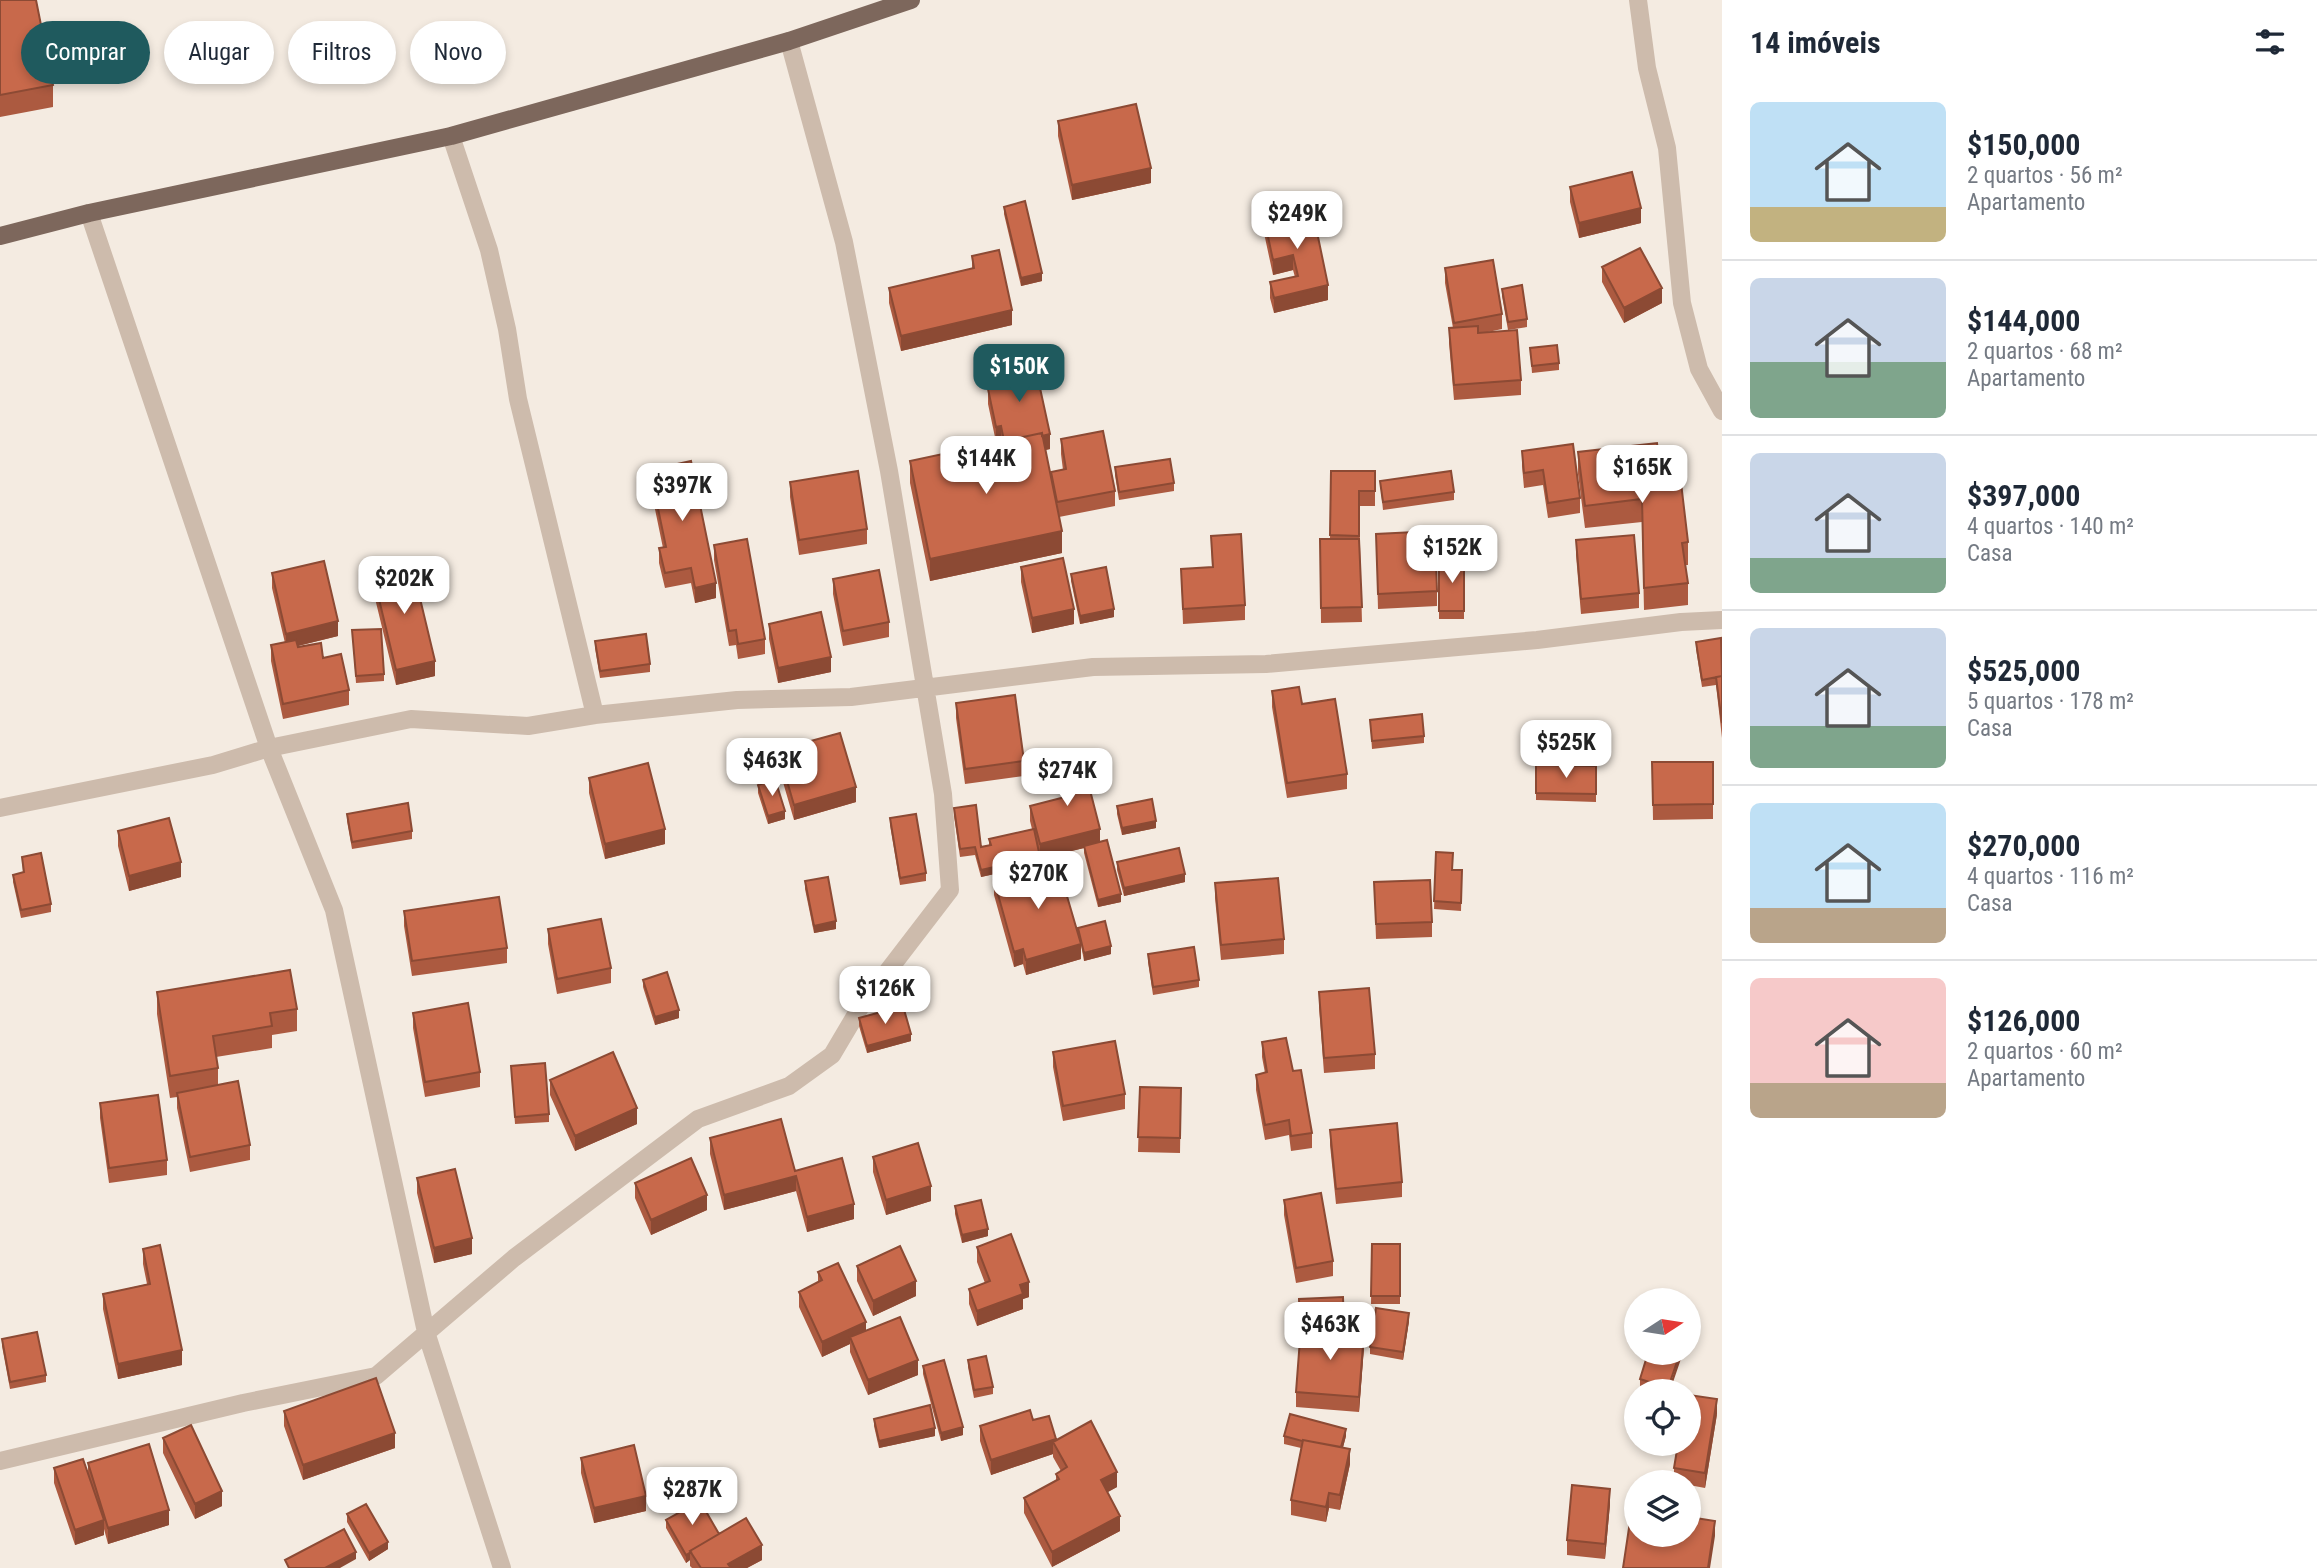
<!DOCTYPE html>
<html lang="pt">
<head>
<meta charset="utf-8">
<style>
  :root { --surface:#fff; --page:#f6f6f7; --text:#1f2937; --muted:#747a83; --line:#e0e1e3; --accent:#1f5a5e }
  body { margin:0; font-family:"Roboto Condensed",sans-serif; background:var(--page); color:var(--text); height:100vh; display:flex; flex-direction:column; font-size:26px; white-space:nowrap }
  * { box-sizing:border-box; margin:0 }
  p { font-size:23px; color:var(--muted) }
  .icon { flex:none; width:38px; height:38px; fill:none; stroke:currentColor; stroke-width:2; stroke-linecap:round; stroke-linejoin:round }
  .map { position:relative; flex:1; overflow:hidden }
  .side { display:flex; flex-direction:column; background:var(--surface); width:595px }
  .side>* { flex:none }
  .guide { position:absolute; left:21px; top:21px; width:665px; height:63px; display:flex; gap:14px }
  .needle { width:46px; rotate:78deg }
  .buttons { position:absolute; left:1624px; top:1288px; display:grid; gap:14px }
  .buttons a { display:grid; place-items:center; width:77px; height:77px; border-radius:50%; background:var(--surface); box-shadow:0 4px 10px #0003; font-size:35px }
  .price { position:absolute; translate:-50% -60px; padding:0 16px; border-radius:14px; background:#fff; color:#222; font-size:23px; line-height:46px; filter:drop-shadow(0 2px 4px #0008) }
  .price::after { content:''; position:absolute; left:50%; top:42px; width:21px; height:16px; margin-left:-10px; background:inherit; clip-path:polygon(0 0,100% 0,50% 100%) }
  .price.selected { background:var(--accent); color:#fff }
  ul { padding:0; list-style:none }
  li { display:flex; align-items:center; gap:21px; height:175px; padding:0 28px }
  li+li { border-top:2px solid var(--line) }
  li span { display:grid; place-items:center; flex:none; width:196px; height:140px; border-radius:10px; color:#555 }
  li>.icon { margin-inline-start:auto }
  span .icon { width:84px; height:84px; fill:#fffc; stroke-width:1 }
  li b { font-size:30px }
  h2 { display:flex; justify-content:space-between; align-items:center; height:84px; padding:0 28px; font-size:30px }
  .tag { padding:0 24px; border-radius:32px; background:var(--surface); box-shadow:0 4px 10px #0003; font-size:24px; line-height:63px }
  .tag.selected { background:var(--accent); color:#fff }
  main { display:flex; flex:1; min-height:0 }
  .map>svg:first-child { display:block }
</style>
</head>
<body>
<main>
<div class="map">
<svg width="1722" height="1568" viewBox="0 0 1722 1568">
  <rect width="100%" height="100%" fill="#f4ebe1"/>
  <g fill="none" stroke-linecap="round" stroke-linejoin="round">
    <path stroke="#cdbbac" stroke-width="18" d="M1638,0L1647,68L1667,148L1682,303L1699,369L1722,411
      M451,136L489,250L507,329L518,399L595,715
      M89,213L269,748L334,910L426,1332L502,1568
      M0,808L213,765L269,748L411,719L528,726L595,715L737,700L851,697L1093,667L1266,664L1537,640L1681,622L1722,620
      M0,1461L243,1403L376,1376L514,1258L698,1119L789,1086L832,1055L861,1006L950,890L943,794L889,471L844,242L789,41"/>
    <path stroke="#7d675c" stroke-width="18" d="M0,236L89,213L451,136L789,41L911,0"/>
  </g>
  <path fill="#ac5a40" d="M0,0L53,85V107L0,117Z
    M1058,121L1151,183L1072,200L1058,136Z
    M1570,187L1641,223L1579,238L1570,202Z
    M1004,207L1042,281L1021,286L1004,214Z
    M1264,218L1328,300L1274,313L1270,298V282L1295,277L1293,270L1273,275L1264,233Z
    M972,256L1012,325L901,351L889,303V288L972,269Z
    M1602,267L1662,303L1624,323L1602,282Z
    M1445,268L1502,314V329L1488,332L1521,380V395L1454,400L1449,343V328H1453L1445,283Z
    M1502,289L1527,319V327L1508,330L1502,296Z
    M1530,348L1559,363V370L1532,373Z
    M997,374L1050,449L1045,450L1051,479V472L1063,470L1061,454V439L1115,491V506L1059,517L1062,553L930,581L910,483V461L996,442L988,404V389L997,387Z
    M1522,451L1580,498V513L1548,518L1543,485L1524,488L1522,466Z
    M1578,452L1661,476L1688,542V565H1685L1688,583V605L1644,610L1642,522L1585,528L1578,474Z
    M1115,467L1174,483V491L1119,500L1115,475Z
    M650,470L716,598L695,603L691,583L665,588L659,563V548H663L650,485Z
    M1331,471H1375V506H1359L1362,622L1321,623L1320,539H1330Z
    M1380,481L1454,492V500L1383,510Z
    M790,482L867,529V544L799,555L790,497Z
    M1376,534L1437,591V606L1378,609Z
    M1211,536L1245,605V620L1183,624L1181,569L1212,567Z
    M1576,540L1639,593V608L1581,614L1576,555Z
    M714,545L765,639V654L738,659L736,645L729,646L714,560Z
    M1439,560H1464V619H1439Z
    M1021,567L1074,624L1032,633L1021,582Z
    M372,570L435,676L396,685L372,586Z
    M272,573L338,636L297,646L323,658L349,690V705L283,719L271,661V645L285,643L272,588Z
    M1071,574L1114,617L1080,624L1071,581Z
    M833,579L889,622V637L843,646L833,594Z
    M769,624L831,672L778,683L769,639Z
    M352,630L384,674V681L356,683Z
    M595,641L650,664V672L600,678L595,648Z
    M1696,642L1722,644V738L1716,685L1702,687L1696,649Z
    M1272,691L1302,704L1347,774V789L1287,798L1272,707Z
    M956,703L1024,761V776L965,784L956,718Z
    M1370,720L1424,736V743L1372,749Z
    M778,750L856,802L794,820L778,765Z
    M1652,762H1713V819L1653,820Z
    M1061,765L1100,842L1121,902L1098,907L1084,853V848L1040,858V864L981,877L975,855L960,857L954,816V808L981,847L989,845V839L1032,829L1030,821V806L1066,797L1061,780Z
    M1536,765L1596,766V802L1536,800Z
    M589,778L665,844L605,859L589,793Z
    M758,785L785,819L768,824L758,793Z
    M1117,806L1156,828L1122,835L1117,814Z
    M347,814L412,831V839L352,849L347,821Z
    M890,818L926,873V881L900,885L890,825Z
    M118,831L181,877L129,891L118,846Z
    M1436,852L1452,870H1462L1461,911L1434,909Z
    M22,857L51,904V912L21,918L13,882V875L23,873Z
    M1117,862L1185,882L1124,896L1117,870Z
    M994,880L1078,936V928L1111,954L1084,961L1081,945V959L1026,975L1023,964L1014,967L994,895Z
    M805,881L836,929L814,933L805,889Z
    M1374,882L1432,922V937L1376,939Z
    M1215,883L1284,939V954L1221,960L1215,898Z
    M404,911L507,948V963L412,976L404,926Z
    M548,929L611,968V983L557,994L548,944Z
    M1148,954L1199,980V987L1153,995L1148,962Z
    M643,980L679,1018L655,1025L643,987Z
    M157,992L297,1009V1031L272,1035V1048L216,1057L218,1068V1085L250,1145V1160L190,1172L177,1108V1097L170,1098L157,1014Z
    M1319,992L1375,1054V1069L1324,1073L1319,1007Z
    M413,1013L480,1072V1087L425,1097L413,1028Z
    M859,1018L911,1041L867,1053L859,1026Z
    M1262,1042L1293,1071L1312,1133V1148L1291,1151L1289,1135L1265,1140L1256,1090V1075L1265,1073L1262,1057Z
    M1053,1052L1125,1094V1109L1063,1121L1053,1067Z
    M511,1066L549,1114V1122L515,1124Z
    M550,1080L637,1124L575,1151L550,1095Z
    M1140,1087L1181,1088L1180,1153L1138,1152Z
    M100,1103L167,1160V1175L109,1183L100,1118Z
    M1330,1130L1402,1182V1197L1336,1204L1330,1145Z
    M710,1138L795,1171L854,1219L807,1232L796,1191L724,1210L710,1154Z
    M873,1157L931,1201L886,1215L873,1172Z
    M417,1178L472,1254L434,1263L417,1193Z
    M635,1183L707,1210L651,1235L635,1198Z
    M1284,1200L1333,1261V1276L1296,1283L1284,1215Z
    M955,1206L988,1236L962,1243L955,1214Z
    M1372,1244H1400V1304H1371Z
    M977,1247L1029,1297L1023,1299V1309L977,1326L969,1304V1289L985,1283L977,1262Z
    M143,1249L182,1365L118,1379L103,1309V1294L147,1284L143,1264Z
    M857,1266L916,1296L873,1316L857,1281Z
    M818,1272L866,1330L918,1375L868,1395L850,1352V1344L822,1357L799,1307V1292L818,1282Z
    M1343,1297L1344,1330L1364,1347L1359,1412L1296,1407V1392L1301,1337L1299,1299Z
    M1409,1321L1403,1360L1370,1354V1347Z
    M2,1339L46,1375V1382L10,1389L2,1346Z
    M1648,1353L1670,1391H1653L1640,1387V1379Z
    M968,1360L993,1387V1394L974,1398L968,1367Z
    M923,1366L963,1435L941,1441L923,1374Z
    M284,1411L395,1448L303,1480L284,1426Z
    M1717,1414L1705,1488L1689,1485V1482H1674V1468Z
    M874,1419L935,1436L879,1448L874,1426Z
    M1033,1420L1056,1440L1117,1487L1107,1492L1120,1531L1052,1567L1024,1513V1498L1056,1481V1474L1061,1471L1053,1457V1454L991,1475L980,1441V1426Z
    M1284,1436H1346L1343,1447L1350,1464L1340,1510L1329,1508L1326,1522L1291,1515V1500L1301,1448L1284,1444Z
    M163,1438L222,1506L195,1519L163,1453Z
    M581,1458L646,1511L594,1523L581,1473Z
    M88,1463L169,1525L108,1544L104,1529V1535L75,1545L54,1483V1468L88,1473Z
    M1610,1504L1605,1559L1567,1555V1540Z
    M347,1514L388,1549L369,1561L347,1522Z
    M666,1520L719,1534L762,1560L747,1568H692L690,1566V1560L686,1563L666,1528Z"/>
  <path fill="#8c4a34" d="M1151,168V183L1072,200V185Z
    M1641,208V223L1579,238V223Z
    M1293,255V270L1273,275V260Z
    M1042,273V281L1021,286V278Z
    M1328,285V300L1274,313V298Z
    M1662,288V303L1624,323V308Z
    M1012,310V325L901,351V336Z
    M1001,426V441L996,442V427Z
    M1050,434V449L1004,459V444Z
    M1062,531V553L930,581V559Z
    M716,583V598L695,603V588Z
    M1074,609V624L1032,633V618Z
    M1114,609V617L1080,624V616Z
    M338,621V636L286,649V634Z
    M831,657V672L778,683V668Z
    M435,661V676L396,685V670Z
    M856,787V802L794,820V805Z
    M785,811V819L768,824V816Z
    M1156,821V828L1122,835V828Z
    M665,829V844L605,859V844Z
    M1100,829V844L1040,859V844Z
    M1040,857V864L981,877V870Z
    M181,862V877L129,891V876Z
    M1185,874V882L1124,896V888Z
    M1121,894V902L1098,907V900Z
    M836,921V929L814,933V926Z
    M1081,944V959L1026,975V960Z
    M1111,946V954L1084,961V953Z
    M1023,949V964L1014,967V952Z
    M679,1010V1018L655,1025V1017Z
    M911,1034V1041L867,1053V1046Z
    M637,1108V1124L575,1151V1136Z
    M796,1176V1191L724,1210V1195Z
    M931,1186V1201L886,1215V1200Z
    M707,1195V1210L651,1235V1220Z
    M854,1204V1219L807,1232V1217Z
    M988,1229V1236L962,1243V1235Z
    M472,1238V1254L434,1263V1248Z
    M916,1281V1296L873,1316V1301Z
    M1029,1282V1297L1023,1299V1309L977,1326V1311L1020,1285Z
    M1409,1313V1321L1403,1360V1352Z
    M866,1322V1337H850V1344L822,1357V1342Z
    M1364,1332V1347L1359,1412V1397Z
    M182,1350V1365L118,1379V1364Z
    M1680,1353H1683L1670,1391H1668Z
    M918,1360V1375L868,1395V1380Z
    M1717,1399V1414L1705,1488V1473Z
    M963,1427V1435L941,1441V1433Z
    M935,1428V1436L879,1448V1441Z
    M1346,1429V1436L1340,1459V1451Z
    M395,1433V1448L303,1480V1465Z
    M1056,1439V1447L1053,1442V1454L991,1475V1460Z
    M1350,1449V1464L1340,1510V1495Z
    M1117,1472V1487L1101,1496V1480Z
    M1610,1489V1504L1605,1559V1544Z
    M222,1491V1506L195,1519V1504Z
    M1329,1493V1508L1326,1522V1507Z
    M646,1496V1511L594,1523V1508Z
    M169,1510V1525L108,1544V1528Z
    M1120,1516V1531L1052,1567V1552Z
    M104,1520V1535L75,1545V1530Z
    M1715,1521V1536L1710,1568H1708Z
    M388,1542V1549L369,1561V1553Z
    M762,1545V1560L747,1568H728V1564Z
    M356,1552V1559L340,1568H325Z
    M690,1552V1560L686,1563V1555Z"/>
  <path fill="#c8694b" stroke="#8c4a34" stroke-width="2" d="M0,0H36L53,85L0,95Z
    M1136,104L1151,168L1072,185L1058,121Z
    M1632,172L1641,208L1579,223L1570,187Z
    M1025,201L1042,273L1021,278L1004,207Z
    M1312,208L1328,285L1274,298L1270,282L1298,276L1293,255L1273,260L1264,218Z
    M1640,248L1662,288L1624,308L1602,267Z
    M999,250L1012,310L901,336L889,288L974,268L972,256Z
    M1493,260L1502,314L1454,323L1445,268Z
    M1522,285L1527,319L1508,322L1502,289Z
    M1478,326V333L1517,330L1521,380L1454,385L1449,328Z
    M1557,345L1559,363L1532,366L1530,348Z
    M1035,365L1050,434L1042,436V433L1004,441L1001,426L996,427L988,389L1000,386L997,374Z
    M1103,431L1115,491L1057,502L1051,472L1066,469L1061,439Z
    M1042,433L1062,531L930,559L910,461Z
    M1657,443L1661,476L1680,474L1688,542L1682,543L1688,583L1644,588L1642,499L1585,506L1578,452Z
    M1573,444L1580,498L1548,503L1543,470L1524,473L1522,451Z
    M1170,459L1174,483L1119,492L1115,467Z
    M691,461L716,583L695,588L691,568L665,573L659,548L666,547L650,470Z
    M858,471L867,529L799,540L790,482Z
    M1331,471H1375V491H1359V536L1330,535Z
    M1451,471L1454,492L1383,502L1380,481Z
    M1435,531L1437,591L1378,594L1376,534Z
    M1241,534L1245,605L1183,609L1181,569L1213,567L1211,536Z
    M1634,535L1639,593L1581,599L1576,540Z
    M747,539L765,639L738,644L736,630L729,631L714,545Z
    M1320,539H1359L1362,607L1321,608Z
    M1063,558L1074,609L1032,618L1021,567Z
    M1439,560H1464V611H1439Z
    M324,561L338,621L286,634L272,573Z
    M411,561L435,661L396,670L372,570Z
    M1106,567L1114,609L1080,616L1071,574Z
    M879,570L889,622L843,631L833,579Z
    M821,612L831,657L778,668L769,624Z
    M381,629L384,674L356,676L352,630Z
    M646,634L650,664L600,671L595,641Z
    M1721,638L1722,676L1702,680L1696,642Z
    M296,640L298,647L321,643L323,658L341,654L349,690L283,704L271,645Z
    M1722,676V723L1716,677Z
    M1299,687L1302,704L1335,699L1347,774L1287,783L1272,691Z
    M1015,695L1024,761L965,769L956,703Z
    M1422,714L1424,736L1372,741L1370,720Z
    M840,733L856,787L794,805L778,750Z
    M1082,759L1100,829L1040,844L1030,806L1069,796L1061,765Z
    M1652,762H1713V804L1653,805Z
    M648,763L665,829L605,844L589,778Z
    M1536,765L1596,766V794L1536,793Z
    M775,779L785,811L768,816L758,785Z
    M1152,799L1156,821L1122,828L1117,806Z
    M408,803L412,831L352,842L347,814Z
    M976,805L981,847L991,845L989,839L1034,829L1040,857L981,870L975,847L960,849L954,808Z
    M916,814L926,873L900,878L890,818Z
    M169,818L181,862L129,876L118,831Z
    M1107,840L1121,894L1098,900L1084,846Z
    M1179,848L1185,874L1124,888L1117,862Z
    M1436,852L1453,853L1452,870H1462L1461,903L1434,901Z
    M41,853L51,904L21,910L13,875L24,872L22,857Z
    M1057,862L1081,944L1026,960L1023,949L1014,952L994,880Z
    M828,877L836,921L814,926L805,881Z
    M1278,878L1284,939L1221,945L1215,883Z
    M1430,880L1432,922L1376,924L1374,882Z
    M499,897L507,948L412,961L404,911Z
    M601,919L611,968L557,979L548,929Z
    M1105,921L1111,946L1084,953L1078,928Z
    M1194,947L1199,980L1153,987L1148,954Z
    M290,970L297,1009L270,1013L272,1026L213,1036L218,1068L170,1076L157,992Z
    M667,972L679,1010L655,1017L643,980Z
    M1369,988L1375,1054L1324,1058L1319,992Z
    M468,1003L480,1072L425,1082L413,1013Z
    M903,1006L911,1034L867,1046L859,1018Z
    M1286,1038L1293,1071L1301,1070L1312,1133L1291,1136L1289,1120L1265,1125L1256,1075L1267,1072L1262,1042Z
    M1115,1041L1125,1094L1063,1106L1053,1052Z
    M613,1052L637,1108L575,1136L550,1080Z
    M545,1063L549,1114L515,1117L511,1066Z
    M238,1081L250,1145L190,1157L177,1093Z
    M1140,1087L1181,1088L1180,1138L1138,1137Z
    M158,1095L167,1160L109,1168L100,1103Z
    M781,1119L795,1171L842,1158L854,1204L807,1217L796,1176L724,1195L710,1138Z
    M1397,1123L1402,1182L1336,1189L1330,1130Z
    M918,1143L931,1186L886,1200L873,1157Z
    M691,1158L707,1195L651,1220L635,1183Z
    M455,1169L472,1238L434,1248L417,1178Z
    M1321,1193L1333,1261L1296,1268L1284,1200Z
    M981,1200L988,1229L962,1235L955,1206Z
    M1011,1234L1029,1282L1020,1285L1023,1294L977,1311L969,1289L990,1281L977,1247Z
    M1372,1244H1400V1296H1371Z
    M160,1245L182,1350L118,1364L103,1294L150,1284L143,1249Z
    M900,1246L916,1281L873,1301L857,1266Z
    M838,1263L866,1322L822,1342L799,1292L822,1280L818,1272Z
    M1343,1297L1344,1328L1328,1329L1301,1326V1329H1300L1299,1299Z
    M1376,1308L1409,1313L1403,1352L1370,1347Z
    M900,1317L918,1360L868,1380L850,1337Z
    M1301,1326L1364,1332L1359,1397L1296,1392Z
    M37,1332L46,1375L10,1382L2,1339Z
    M1648,1353H1680L1668,1388L1640,1379Z
    M986,1356L993,1387L974,1390L968,1360Z
    M944,1360L963,1427L941,1433L923,1366Z
    M376,1378L395,1433L303,1465L284,1411Z
    M1689,1395L1717,1399L1705,1473L1674,1468L1678,1444H1689Z
    M930,1405L935,1428L879,1441L874,1419Z
    M1030,1410L1033,1420L1049,1416L1056,1439L991,1460L980,1426Z
    M1290,1414L1346,1429L1341,1447L1303,1440L1302,1441L1284,1436Z
    M1091,1421L1117,1472L1101,1480L1120,1516L1052,1552L1024,1498L1059,1479L1056,1474L1067,1467L1053,1442Z
    M191,1425L222,1491L195,1504L163,1438Z
    M1303,1440L1350,1449L1340,1495L1329,1493L1326,1507L1291,1500Z
    M149,1444L169,1510L108,1528L88,1463Z
    M634,1445L646,1496L594,1508L581,1458Z
    M83,1459L104,1520L75,1530L54,1468Z
    M1572,1485L1610,1489L1605,1544L1567,1540Z
    M700,1501L719,1534L690,1551L691,1552L686,1555L666,1520Z
    M366,1504L388,1542L369,1553L347,1514Z
    M1632,1508L1636,1509V1535H1689V1517L1715,1521L1708,1568H1623Z
    M746,1518L762,1545L728,1564L731,1568H701L690,1551Z
    M344,1529L356,1552L325,1568H289L285,1560Z"/>
</svg>
<div class="buttons">
<a><svg class="needle" viewBox="-14 -14 28 28"><path d="M0-13l5 13h-10z" fill="#e53935"/><path d="M0 13l5-13h-10z" fill="#747a83"/></svg></a>
<a><svg class="icon" aria-label="locate" viewBox="0 0 24 24"><circle cx="12" cy="12" r="6"/><path d="M12 2v4M12 18v4M2 12h4M18 12h4"/></svg></a>
<a><svg class="icon" aria-label="layers" viewBox="0 0 24 24"><path d="M12 4l9 5-9 5-9-5zM3 14l9 5 9-5"/></svg></a>
</div>
<b class="price" style="left:1297px;top:251px">$249K</b>
<b class="price selected" style="left:1019px;top:404px">$150K</b>
<b class="price" style="left:986px;top:496px">$144K</b>
<b class="price" style="left:1642px;top:505px">$165K</b>
<b class="price" style="left:682px;top:523px">$397K</b>
<b class="price" style="left:1452px;top:585px">$152K</b>
<b class="price" style="left:404px;top:616px">$202K</b>
<b class="price" style="left:1566px;top:780px">$525K</b>
<b class="price" style="left:772px;top:798px">$463K</b>
<b class="price" style="left:1067px;top:808px">$274K</b>
<b class="price" style="left:1038px;top:911px">$270K</b>
<b class="price" style="left:885px;top:1026px">$126K</b>
<b class="price" style="left:1330px;top:1362px">$463K</b>
<b class="price" style="left:692px;top:1527px">$287K</b>
<div class="guide">
<a class="tag selected">Comprar</a>
<a class="tag">Alugar</a>
<a class="tag">Filtros</a>
<a class="tag">Novo</a>
</div>
</div>
<section class="side">
<h2>14 imóveis<svg class="icon" aria-label="filters" viewBox="0 0 24 24"><path d="M4 7h16M4 17h16"/><circle cx="9" cy="7" r="2"/><circle cx="15" cy="17" r="2"/></svg></h2>
<ul>
<li><span style="background:linear-gradient(#bfe0f5 75%,#c2b280 0)"><svg class="icon" aria-label="home" viewBox="0 0 24 24"><path d="M3 11l9-7 9 7M6 9v11h12V9"/></svg></span><div><b>$150,000</b><p>2 quartos · 56 m²</p><p>Apartamento</p></div></li>
<li><span style="background:linear-gradient(#c9d6e8 60%,#7fa58c 0)"><svg class="icon" aria-label="home" viewBox="0 0 24 24"><path d="M3 11l9-7 9 7M6 9v11h12V9"/></svg></span><div><b>$144,000</b><p>2 quartos · 68 m²</p><p>Apartamento</p></div></li>
<li><span style="background:linear-gradient(#c9d6e8 75%,#7fa58c 0)"><svg class="icon" aria-label="home" viewBox="0 0 24 24"><path d="M3 11l9-7 9 7M6 9v11h12V9"/></svg></span><div><b>$397,000</b><p>4 quartos · 140 m²</p><p>Casa</p></div></li>
<li><span style="background:linear-gradient(#c9d6e8 70%,#7fa58c 0)"><svg class="icon" aria-label="home" viewBox="0 0 24 24"><path d="M3 11l9-7 9 7M6 9v11h12V9"/></svg></span><div><b>$525,000</b><p>5 quartos · 178 m²</p><p>Casa</p></div></li>
<li><span style="background:linear-gradient(#bfe0f5 75%,#b9a48a 0)"><svg class="icon" aria-label="home" viewBox="0 0 24 24"><path d="M3 11l9-7 9 7M6 9v11h12V9"/></svg></span><div><b>$270,000</b><p>4 quartos · 116 m²</p><p>Casa</p></div></li>
<li><span style="background:linear-gradient(#f6c9c9 75%,#b9a48a 0)"><svg class="icon" aria-label="home" viewBox="0 0 24 24"><path d="M3 11l9-7 9 7M6 9v11h12V9"/></svg></span><div><b>$126,000</b><p>2 quartos · 60 m²</p><p>Apartamento</p></div></li>
</ul>
</section>
</main>
</body>
</html>
